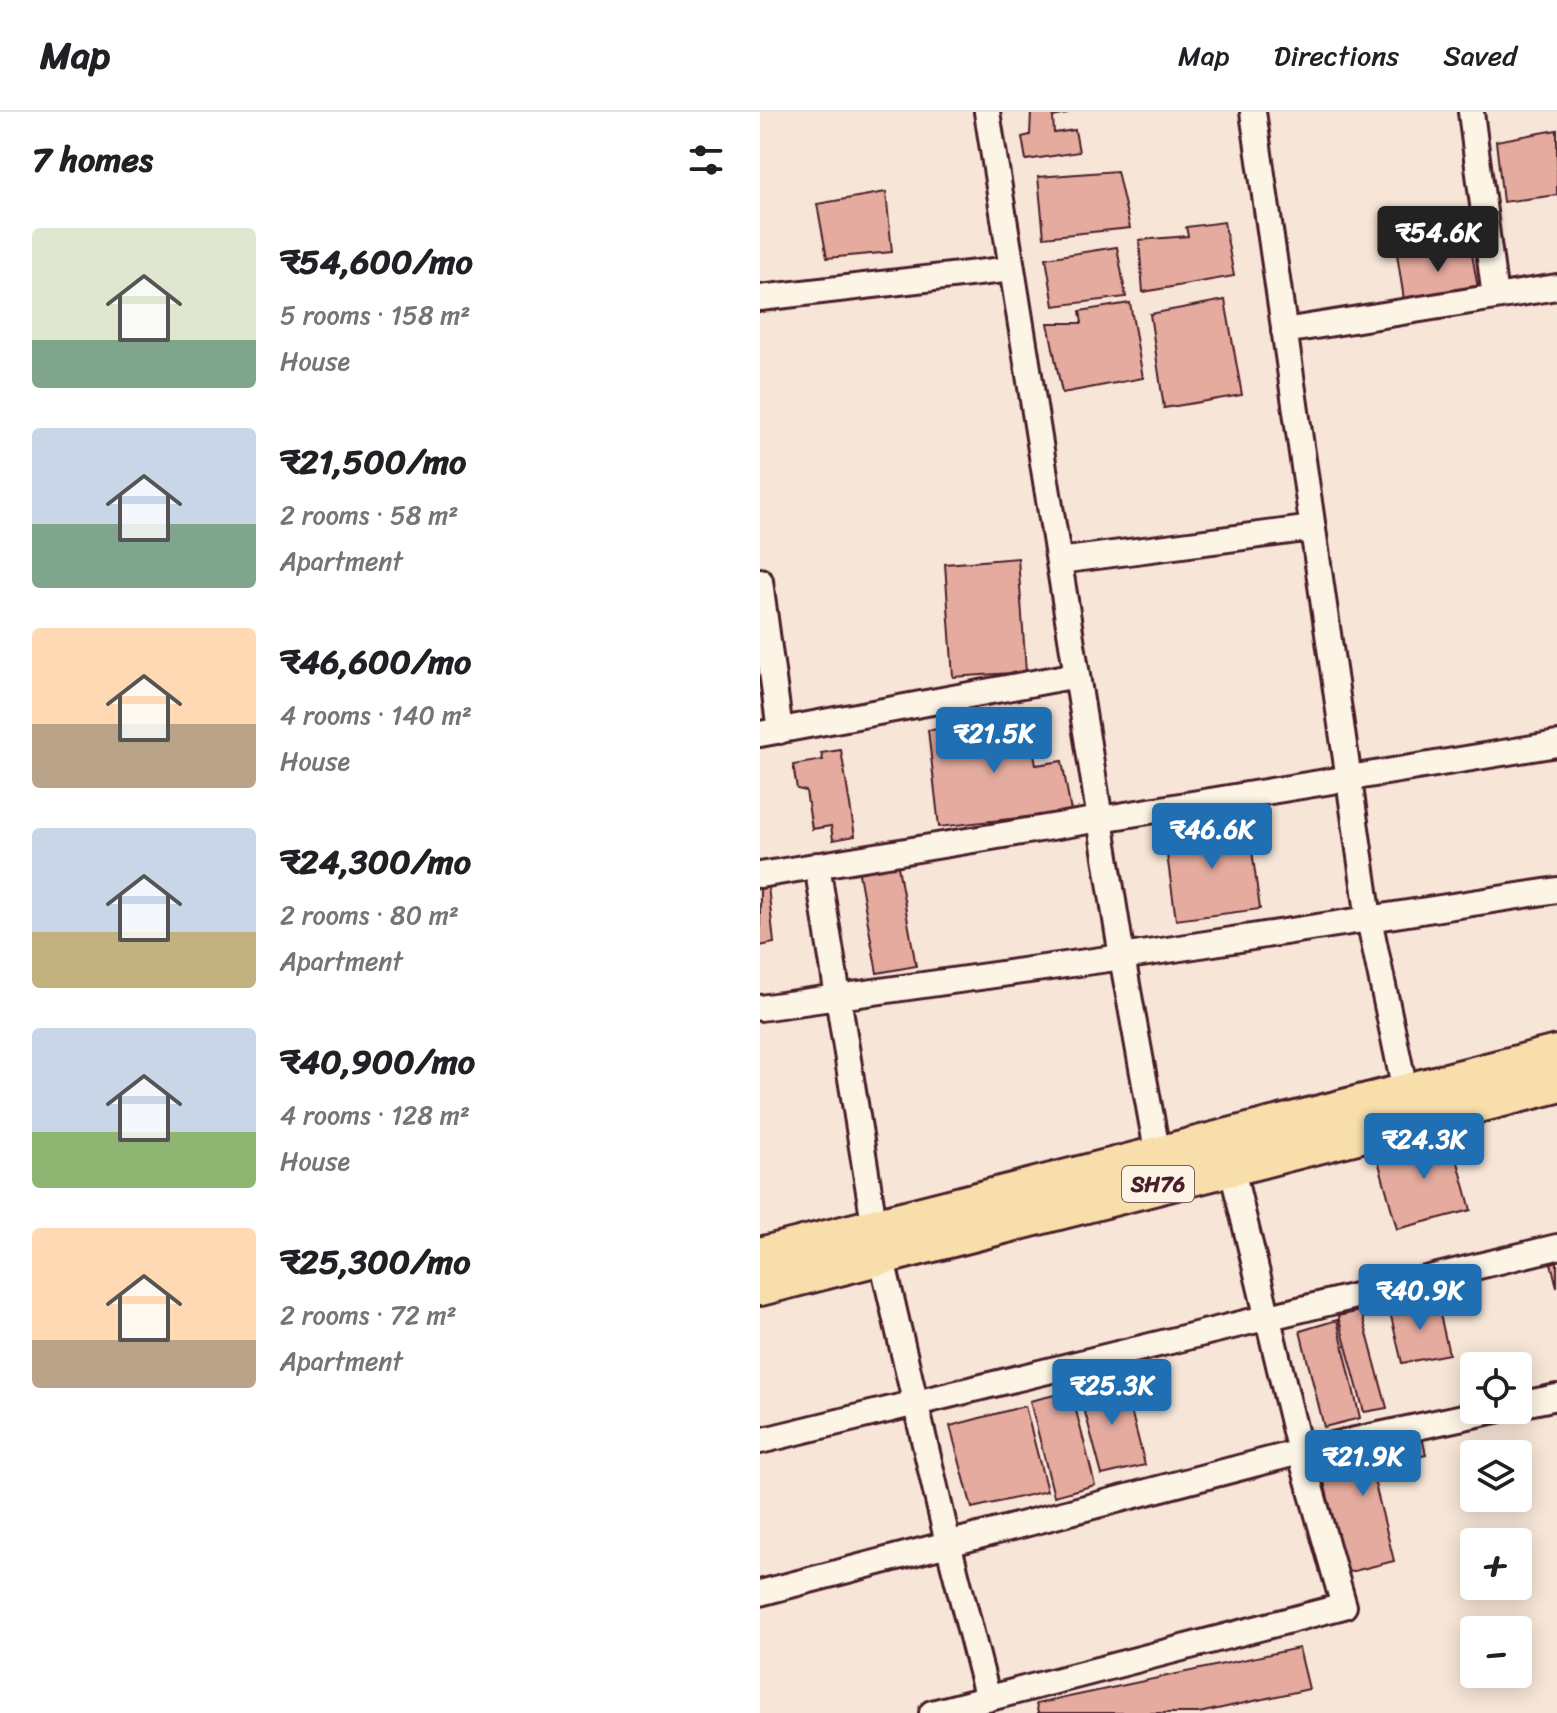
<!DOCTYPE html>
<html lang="en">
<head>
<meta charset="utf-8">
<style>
  :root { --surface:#fff; --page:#f2f2f2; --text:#202124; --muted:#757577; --line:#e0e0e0; --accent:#1f6fb2 }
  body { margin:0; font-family:Sriracha,sans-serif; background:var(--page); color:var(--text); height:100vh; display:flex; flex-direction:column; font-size:30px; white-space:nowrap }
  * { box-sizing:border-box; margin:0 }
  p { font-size:26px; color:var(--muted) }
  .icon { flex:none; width:44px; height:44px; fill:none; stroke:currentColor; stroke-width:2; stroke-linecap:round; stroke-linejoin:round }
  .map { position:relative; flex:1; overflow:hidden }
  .panel { display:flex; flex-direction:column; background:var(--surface); width:760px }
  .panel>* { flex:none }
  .fabs { position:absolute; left:700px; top:1240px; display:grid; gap:16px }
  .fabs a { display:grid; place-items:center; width:72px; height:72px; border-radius:8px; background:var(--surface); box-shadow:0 4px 20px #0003; font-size:40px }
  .price { position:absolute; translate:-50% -68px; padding:0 18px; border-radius:8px; background:var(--accent); color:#fff; font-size:26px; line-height:52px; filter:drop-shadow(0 2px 4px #0008) }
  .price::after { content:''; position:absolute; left:50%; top:48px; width:24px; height:18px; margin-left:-12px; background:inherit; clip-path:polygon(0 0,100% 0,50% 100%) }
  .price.current { background:#222; color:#fff }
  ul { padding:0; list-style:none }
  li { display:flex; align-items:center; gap:24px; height:200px; padding:0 32px }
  li span { display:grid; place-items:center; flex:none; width:224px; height:160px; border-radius:8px; color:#555 }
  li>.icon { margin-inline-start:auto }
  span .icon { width:96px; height:96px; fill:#fffc; stroke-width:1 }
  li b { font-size:34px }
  h2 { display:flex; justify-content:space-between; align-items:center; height:96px; padding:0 32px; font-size:34px }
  header { display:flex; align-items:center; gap:48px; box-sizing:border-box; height:112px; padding:0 40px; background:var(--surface); border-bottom:2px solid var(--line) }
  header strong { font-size:38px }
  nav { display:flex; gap:44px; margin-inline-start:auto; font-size:28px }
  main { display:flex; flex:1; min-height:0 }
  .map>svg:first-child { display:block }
</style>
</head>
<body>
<header>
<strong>Map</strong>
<nav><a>Map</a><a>Directions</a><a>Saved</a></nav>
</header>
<main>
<section class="panel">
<h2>7 homes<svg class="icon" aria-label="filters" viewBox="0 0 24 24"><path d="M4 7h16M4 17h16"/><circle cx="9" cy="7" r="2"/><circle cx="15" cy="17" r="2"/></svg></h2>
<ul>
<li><span style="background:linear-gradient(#dfe7d0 70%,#7fa58c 0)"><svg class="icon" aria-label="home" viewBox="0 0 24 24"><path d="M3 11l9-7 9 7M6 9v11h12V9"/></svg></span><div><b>₹54,600/mo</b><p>5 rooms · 158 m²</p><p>House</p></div></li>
<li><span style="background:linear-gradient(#c9d6e8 60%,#7fa58c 0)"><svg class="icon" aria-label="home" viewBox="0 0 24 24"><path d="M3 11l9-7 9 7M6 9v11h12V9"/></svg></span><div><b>₹21,500/mo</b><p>2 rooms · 58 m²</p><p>Apartment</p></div></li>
<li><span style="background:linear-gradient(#ffd9b3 60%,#b9a48a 0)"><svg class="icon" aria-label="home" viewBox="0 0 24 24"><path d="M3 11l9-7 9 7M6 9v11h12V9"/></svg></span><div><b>₹46,600/mo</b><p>4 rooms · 140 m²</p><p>House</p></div></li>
<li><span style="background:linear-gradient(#c9d6e8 65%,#c2b280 0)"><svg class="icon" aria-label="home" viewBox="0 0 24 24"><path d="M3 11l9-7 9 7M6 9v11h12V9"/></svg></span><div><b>₹24,300/mo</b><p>2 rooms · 80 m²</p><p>Apartment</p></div></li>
<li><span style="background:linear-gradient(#c9d6e8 65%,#8fb573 0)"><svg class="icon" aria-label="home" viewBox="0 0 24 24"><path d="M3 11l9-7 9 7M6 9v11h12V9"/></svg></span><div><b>₹40,900/mo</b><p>4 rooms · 128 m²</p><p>House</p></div></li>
<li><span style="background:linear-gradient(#ffd9b3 70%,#b9a48a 0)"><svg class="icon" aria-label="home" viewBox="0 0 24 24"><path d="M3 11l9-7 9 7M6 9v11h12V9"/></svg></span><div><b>₹25,300/mo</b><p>2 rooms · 72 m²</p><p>Apartment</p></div></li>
</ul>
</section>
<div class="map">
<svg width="797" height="1601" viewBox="0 0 797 1601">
  <rect width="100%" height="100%" fill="#f7e6d7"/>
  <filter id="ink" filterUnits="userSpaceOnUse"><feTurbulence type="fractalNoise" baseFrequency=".0125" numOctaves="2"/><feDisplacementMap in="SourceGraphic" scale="16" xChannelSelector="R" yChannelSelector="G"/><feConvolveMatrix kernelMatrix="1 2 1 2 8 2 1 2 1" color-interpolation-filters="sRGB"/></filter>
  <g filter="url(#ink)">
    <path fill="#e5ab9f" stroke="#4a1f2b" stroke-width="2" d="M259,0H306L307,2L293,5L294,21L315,18L319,40L266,48L262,25L270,23L271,0Z
      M797,18V83L743,90L736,29Z
      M357,59L370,116L284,125L278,65Z
      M126,80L132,140L67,146L57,92Z
      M464,110L474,164L383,180L379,128L428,124L426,115Z
      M710,131L719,182L645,194L637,142Z
      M357,135L366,185L294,194L286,146Z
      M465,188L482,283L404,296L390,202Z
      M370,191L383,266L302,281L288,211H322L320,199Z
      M258,446L266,560L193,565L185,452Z
      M268,603V610H282V621L271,624L276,653L302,649L311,700L179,715L168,618L255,612V606Z
      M81,638L95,724L73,728L71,714L52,717L46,679L37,677L33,653L63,648L61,641Z
      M488,709L500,797L416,808L404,721Z
      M137,749L156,854L117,861L98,756Z
      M8,774L14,831L0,834V775Z
      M690,1021L711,1098L637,1117L616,1041Z
      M797,1149V1175L791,1151Z
      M677,1189L689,1242L642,1251L630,1200Z
      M601,1199L627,1296L604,1300L578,1204Z
      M577,1208L600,1306L564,1315L540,1219Z
      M363,1267L385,1353L342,1363L319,1278Z
      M311,1279L335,1373L294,1384L270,1289Z
      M265,1294L287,1379L212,1396L190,1314Z
      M661,1320L666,1343L611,1356L634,1449L586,1461L558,1345Z
      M539,1536L549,1577L439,1601H278L276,1592Z"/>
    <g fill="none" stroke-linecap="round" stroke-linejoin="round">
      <g stroke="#4a1f2b" stroke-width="30">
        <path id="street" d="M227,0L362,845L398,1044
          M493,0L609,807L648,993
          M711,0L735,185
          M0,186L252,157
          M524,219L797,175
          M299,449L553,416
          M0,469L20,619
          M0,622L317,563
          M57,753L115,1117L188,1431L228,1587
          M0,763L797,632
          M0,896L362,845L797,778
          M758,1293L797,1285
          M0,1329L797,1135
          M0,1481L540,1340L736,1298
          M172,1601L584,1494L540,1340L468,1041"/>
      </g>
      <g stroke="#4a1f2b" stroke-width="44">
        <path id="primary" d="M0,1145L797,943
          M0,1174L797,971"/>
      </g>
      <use href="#street" stroke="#fcf5e5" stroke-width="24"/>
      <use href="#primary" stroke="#f8deab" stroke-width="38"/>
    </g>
  </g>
  <g text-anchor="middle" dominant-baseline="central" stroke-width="6" stroke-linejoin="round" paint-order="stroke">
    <rect fill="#fcf5e5" stroke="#7f5f63" stroke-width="2" x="362" y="1054" width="72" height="36" rx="6"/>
    <g font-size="22" font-weight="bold" fill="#4a1f2b">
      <text x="398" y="1072">SH76</text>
    </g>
  </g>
</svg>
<div class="fabs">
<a><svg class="icon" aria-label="locate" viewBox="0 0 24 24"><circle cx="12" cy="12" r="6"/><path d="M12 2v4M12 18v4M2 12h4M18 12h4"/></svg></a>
<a><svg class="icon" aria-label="layers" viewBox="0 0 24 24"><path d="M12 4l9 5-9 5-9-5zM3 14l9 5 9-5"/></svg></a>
<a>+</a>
<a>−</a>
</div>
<b class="price current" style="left:678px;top:162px">₹54.6K</b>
<b class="price" style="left:234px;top:663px">₹21.5K</b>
<b class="price" style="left:452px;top:759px">₹46.6K</b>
<b class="price" style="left:664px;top:1069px">₹24.3K</b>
<b class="price" style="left:660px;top:1220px">₹40.9K</b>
<b class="price" style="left:352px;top:1315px">₹25.3K</b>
<b class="price" style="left:603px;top:1386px">₹21.9K</b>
</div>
</main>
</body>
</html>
